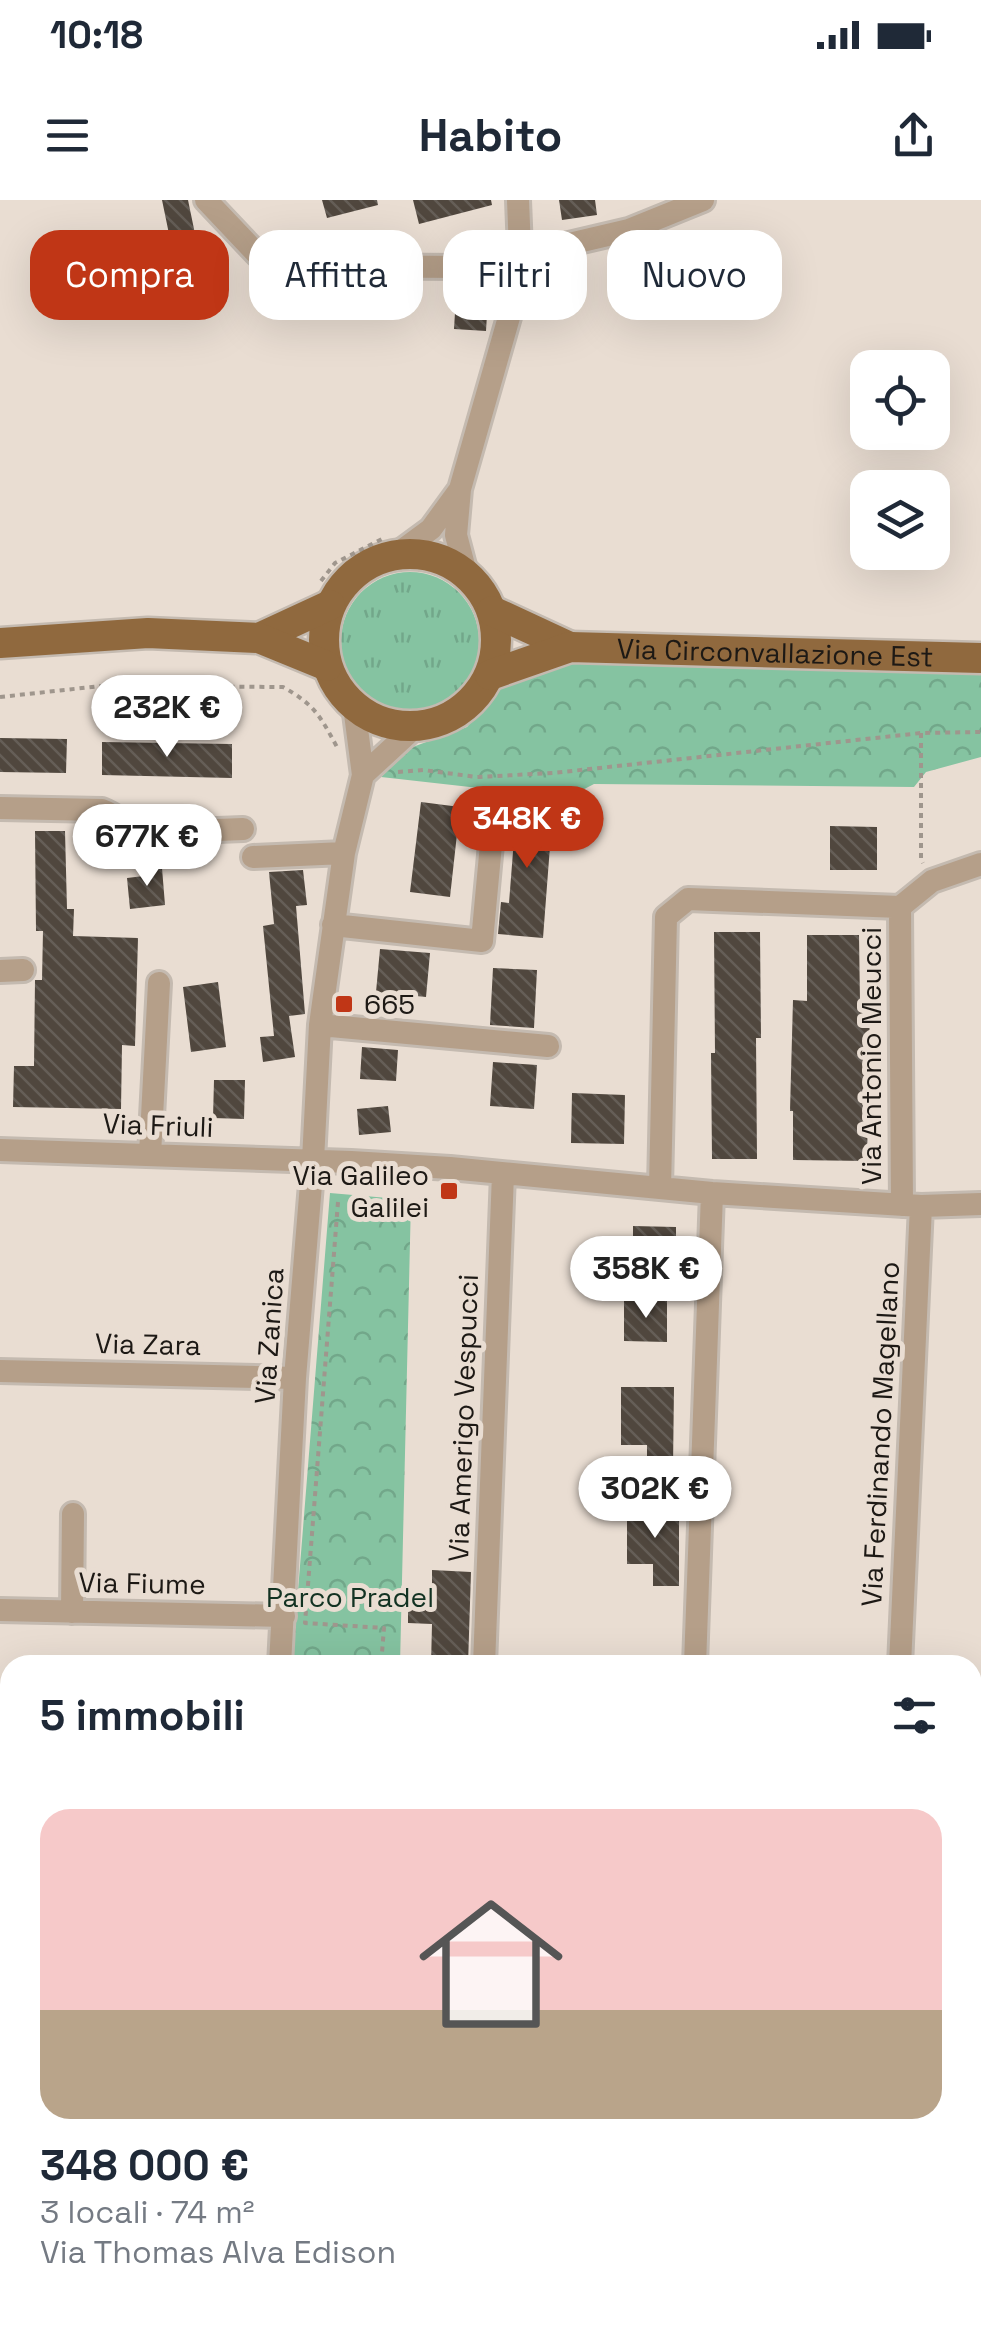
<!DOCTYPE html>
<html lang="it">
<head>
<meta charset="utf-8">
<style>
  :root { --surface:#fff; --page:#f2f2f3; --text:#1f2937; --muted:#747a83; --line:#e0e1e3; --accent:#c03616 }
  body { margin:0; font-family:"Space Grotesk",sans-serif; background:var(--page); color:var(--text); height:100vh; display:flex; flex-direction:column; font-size:38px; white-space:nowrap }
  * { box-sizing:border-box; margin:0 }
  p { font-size:32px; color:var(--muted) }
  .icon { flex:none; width:55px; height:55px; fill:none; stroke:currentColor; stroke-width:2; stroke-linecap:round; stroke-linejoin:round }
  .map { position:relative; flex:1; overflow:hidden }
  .panel { position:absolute; left:0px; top:1455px; width:982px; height:672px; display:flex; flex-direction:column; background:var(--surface); border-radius:30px 30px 0 0; box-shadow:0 10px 40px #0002 }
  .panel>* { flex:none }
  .top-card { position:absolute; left:30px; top:30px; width:922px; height:90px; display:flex; gap:20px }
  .controls { position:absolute; left:850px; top:150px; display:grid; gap:20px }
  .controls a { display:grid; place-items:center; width:100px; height:100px; border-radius:20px; background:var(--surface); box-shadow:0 10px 40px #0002; font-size:50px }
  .price { position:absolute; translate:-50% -85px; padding:0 22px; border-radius:35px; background:#fff; color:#222; font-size:32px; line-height:65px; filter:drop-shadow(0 2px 5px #0008) }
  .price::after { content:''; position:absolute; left:50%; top:60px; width:30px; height:22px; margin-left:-15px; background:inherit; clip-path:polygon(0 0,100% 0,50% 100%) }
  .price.current { background:var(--accent); color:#fff }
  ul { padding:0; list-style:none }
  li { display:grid; align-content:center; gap:20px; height:530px; padding:0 40px }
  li+li { border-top:2px solid var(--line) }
  li span { display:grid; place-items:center; height:310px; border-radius:30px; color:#555 }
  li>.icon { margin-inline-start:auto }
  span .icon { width:180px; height:180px; fill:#fffc; stroke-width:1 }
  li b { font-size:42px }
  h2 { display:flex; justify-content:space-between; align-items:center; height:120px; padding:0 40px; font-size:42px }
  .tag { padding:0 35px; border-radius:30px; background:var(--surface); box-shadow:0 10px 40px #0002; font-size:35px; line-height:90px }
  .tag.current { background:var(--accent); color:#fff }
  .status { display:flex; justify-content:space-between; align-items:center; height:70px; padding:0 50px; background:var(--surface); direction:ltr }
  .status svg { height:28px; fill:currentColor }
  header { display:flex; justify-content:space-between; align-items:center; height:130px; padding:0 40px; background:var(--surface); font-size:45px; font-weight:700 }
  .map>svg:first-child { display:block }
</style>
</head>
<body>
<div class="status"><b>10:18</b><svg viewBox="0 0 49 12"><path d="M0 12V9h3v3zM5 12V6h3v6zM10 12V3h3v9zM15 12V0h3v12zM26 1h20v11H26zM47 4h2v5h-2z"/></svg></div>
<header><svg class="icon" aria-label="menu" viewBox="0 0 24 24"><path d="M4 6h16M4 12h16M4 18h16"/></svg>Habito<svg class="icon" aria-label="share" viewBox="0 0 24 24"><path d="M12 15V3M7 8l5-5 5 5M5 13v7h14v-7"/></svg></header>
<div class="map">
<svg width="981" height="2126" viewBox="0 0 981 2126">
  <defs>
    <pattern id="grass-tufts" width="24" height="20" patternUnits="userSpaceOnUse" patternTransform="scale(2.5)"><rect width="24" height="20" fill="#85c3a1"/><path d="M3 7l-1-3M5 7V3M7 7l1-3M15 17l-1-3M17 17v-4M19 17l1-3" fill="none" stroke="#72a78a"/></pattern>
    <pattern id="park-crowns" width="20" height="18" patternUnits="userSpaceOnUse" patternTransform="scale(2.5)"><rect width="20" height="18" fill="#85c3a1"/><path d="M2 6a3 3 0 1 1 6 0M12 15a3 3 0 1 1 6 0" fill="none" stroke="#72a78a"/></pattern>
    <pattern id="building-back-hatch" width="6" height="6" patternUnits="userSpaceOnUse" patternTransform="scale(2.5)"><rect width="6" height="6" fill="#50473e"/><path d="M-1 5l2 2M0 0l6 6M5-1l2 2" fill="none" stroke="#655e57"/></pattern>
  </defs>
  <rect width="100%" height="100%" fill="#e9ddd2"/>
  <path fill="url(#grass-tufts)" d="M341 441a69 69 0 1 1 138 0a69 69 0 1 1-138 0Z"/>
  <path fill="url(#park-crowns)" d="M573,457L981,472V557L926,572L914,587L594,584L567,598L381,577L410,548L467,527L501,487Z
    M330,993L411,1000L400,1465H292Z"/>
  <path fill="url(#building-back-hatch)" d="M162,0H188L200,58L175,63Z
    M322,0H377L378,5L327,18Z
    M413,0H491L492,5L419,24Z
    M559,0H595L597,15L562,20Z
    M381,82H408L405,104L379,101Z
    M456,96L488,98L486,131L454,129Z
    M0,538L67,539L66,573L0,572Z
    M102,542L232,544V578L102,575Z
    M421,602L460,607L450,697L410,692Z
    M507,603L553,607L543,738L498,734L501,702L509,703L514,639H507Z
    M830,626L877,627V670H830Z
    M35,631H65L67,709H74L73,736L138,738L135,846L122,845L121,909L13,907L14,866H34L35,780H42L43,731H36Z
    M162,668L165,705L130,709L127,678L144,676L143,669Z
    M303,670L307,705L296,706L305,814L289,816L295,857L263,862L260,837L274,836L263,726L274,724L269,672Z
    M714,732H760L761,838H756L757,959H712L711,853H715Z
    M807,735H859L860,803H870L867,961L793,960V911H790L793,800L807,801Z
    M380,749L430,753L426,797L376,792Z
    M493,768L537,770L534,828L490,825Z
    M218,782L226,847L191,852L183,787Z
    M362,847L398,850L396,881L360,879Z
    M493,862L537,865L534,909L490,906Z
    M214,880H245L244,919L213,918Z
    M572,893L625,895L624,944L571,943Z
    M388,906L391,932L359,935L357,909Z
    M633,1026L676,1027V1067H633Z
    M624,1101H667V1142L624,1141Z
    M621,1187H674L673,1267H647V1245H621Z
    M627,1306H679V1386H653V1364H627Z
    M432,1370L471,1372L468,1465H431L432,1424L408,1423V1391L432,1392Z"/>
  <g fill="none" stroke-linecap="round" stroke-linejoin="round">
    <g stroke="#c4bab0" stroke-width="28">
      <path id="minor" d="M206,0L258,55L293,66L467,67L521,75L548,49L629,30L703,0
        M397,354L431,329L458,292
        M466,373L456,335L460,289L521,75L518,0
        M363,575L415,527
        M0,608L102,610C118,616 127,627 142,633L243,629
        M253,657L344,653
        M900,707L902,1005
        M333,725L482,741L493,623
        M0,771L23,770
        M320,825L548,846
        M0,950L351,962L450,968L712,993L921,1006L981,1004
        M150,955L159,783
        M660,988L666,717L688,699L900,707L932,681L981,664
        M0,1171L295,1178
        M0,1410L284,1416
        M72,1412L73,1314
        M280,1465L295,1178L313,960L320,825L344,653L363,575L354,506
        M484,1465L503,974
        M695,1465L712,993
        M900,1465L921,1006
        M0,1675L10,1676
        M0,1824L10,1825
        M0,1989H10
        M972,2041L975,2029
        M287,2118L363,2126
        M966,2118V2126
        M244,2126L245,2118
        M663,2126L690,2118
        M724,2126L725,2118
        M873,2126V2118"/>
    </g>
    <g stroke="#c4bab0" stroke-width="35">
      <g id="major">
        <circle cx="410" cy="440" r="86"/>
        <path d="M492,411L570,447"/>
        <path d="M259,438L330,405"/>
        <path d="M0,443L148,433L259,438L327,466"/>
        <path id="s1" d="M490,475L570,447L981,458"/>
      </g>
    </g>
    <path stroke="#9f968d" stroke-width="4" stroke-dasharray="5 5" stroke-linecap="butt" d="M321,381L335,363L382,339
      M0,497L101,486L283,487C315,505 320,516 337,547
      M921,533V659L923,663
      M398,572L423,570L477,577L553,573L921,533L981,532
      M338,1002L305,1423L384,1428L381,1465
      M0,2053H10
      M452,2126L453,2118"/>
    <use href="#minor" stroke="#b59f89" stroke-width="22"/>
    <use href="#major" stroke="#90693e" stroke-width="30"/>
  </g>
  <g fill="#c03616" stroke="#e9ddd2" stroke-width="4">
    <rect x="334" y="794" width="20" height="20" rx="5"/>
    <rect x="439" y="981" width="20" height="20" rx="5"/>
  </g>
  <g text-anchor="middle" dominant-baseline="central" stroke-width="10" stroke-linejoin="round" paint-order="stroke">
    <g font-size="28" fill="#1d1915" stroke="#e9ddd2">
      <text stroke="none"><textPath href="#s1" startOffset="290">Via Circonvallazione Est</textPath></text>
      <text transform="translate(871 856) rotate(-90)">Via Antonio Meucci</text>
      <text transform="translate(158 925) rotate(2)">Via Friuli</text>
      <text transform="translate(269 1136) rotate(-86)">Via Zanica</text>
      <text transform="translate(148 1144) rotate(1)">Via Zara</text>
      <text transform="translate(463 1218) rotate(-88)">Via Amerigo Vespucci</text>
      <text transform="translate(880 1234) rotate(-87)">Via Ferdinando Magellano</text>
      <text transform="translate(142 1383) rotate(1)">Via Fiume</text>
    </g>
    <g font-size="28" fill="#1d1915" stroke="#e9ddd2" text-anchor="start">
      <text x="364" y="804">665</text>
      <text x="429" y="975" text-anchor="end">Via Galileo<tspan x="429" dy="32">Galilei</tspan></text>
    </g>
    <g font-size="28" fill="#123222" stroke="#e9ddd2">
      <text x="350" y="1397">Parco Pradel</text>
    </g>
  </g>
</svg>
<div class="controls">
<a><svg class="icon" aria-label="locate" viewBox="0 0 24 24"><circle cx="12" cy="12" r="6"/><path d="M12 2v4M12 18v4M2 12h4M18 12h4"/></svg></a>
<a><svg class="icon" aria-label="layers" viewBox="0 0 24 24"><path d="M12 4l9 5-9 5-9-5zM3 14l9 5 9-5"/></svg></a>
</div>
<b class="price" style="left:167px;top:560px">232K €</b>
<b class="price current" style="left:527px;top:671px">348K €</b>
<b class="price" style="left:147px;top:689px">677K €</b>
<b class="price" style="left:646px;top:1121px">358K €</b>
<b class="price" style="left:655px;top:1341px">302K €</b>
<div class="top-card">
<a class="tag current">Compra</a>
<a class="tag">Affitta</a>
<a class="tag">Filtri</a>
<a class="tag">Nuovo</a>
</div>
<section class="panel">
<h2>5 immobili<svg class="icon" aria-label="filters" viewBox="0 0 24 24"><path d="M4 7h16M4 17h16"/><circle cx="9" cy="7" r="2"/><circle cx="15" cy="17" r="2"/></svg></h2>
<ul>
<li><span style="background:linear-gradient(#f6c9c9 65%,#b9a48a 0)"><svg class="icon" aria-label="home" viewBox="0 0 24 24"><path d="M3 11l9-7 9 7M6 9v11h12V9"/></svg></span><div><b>348 000 €</b><p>3 locali · 74 m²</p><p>Via Thomas Alva Edison</p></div></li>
</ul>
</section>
</div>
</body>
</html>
